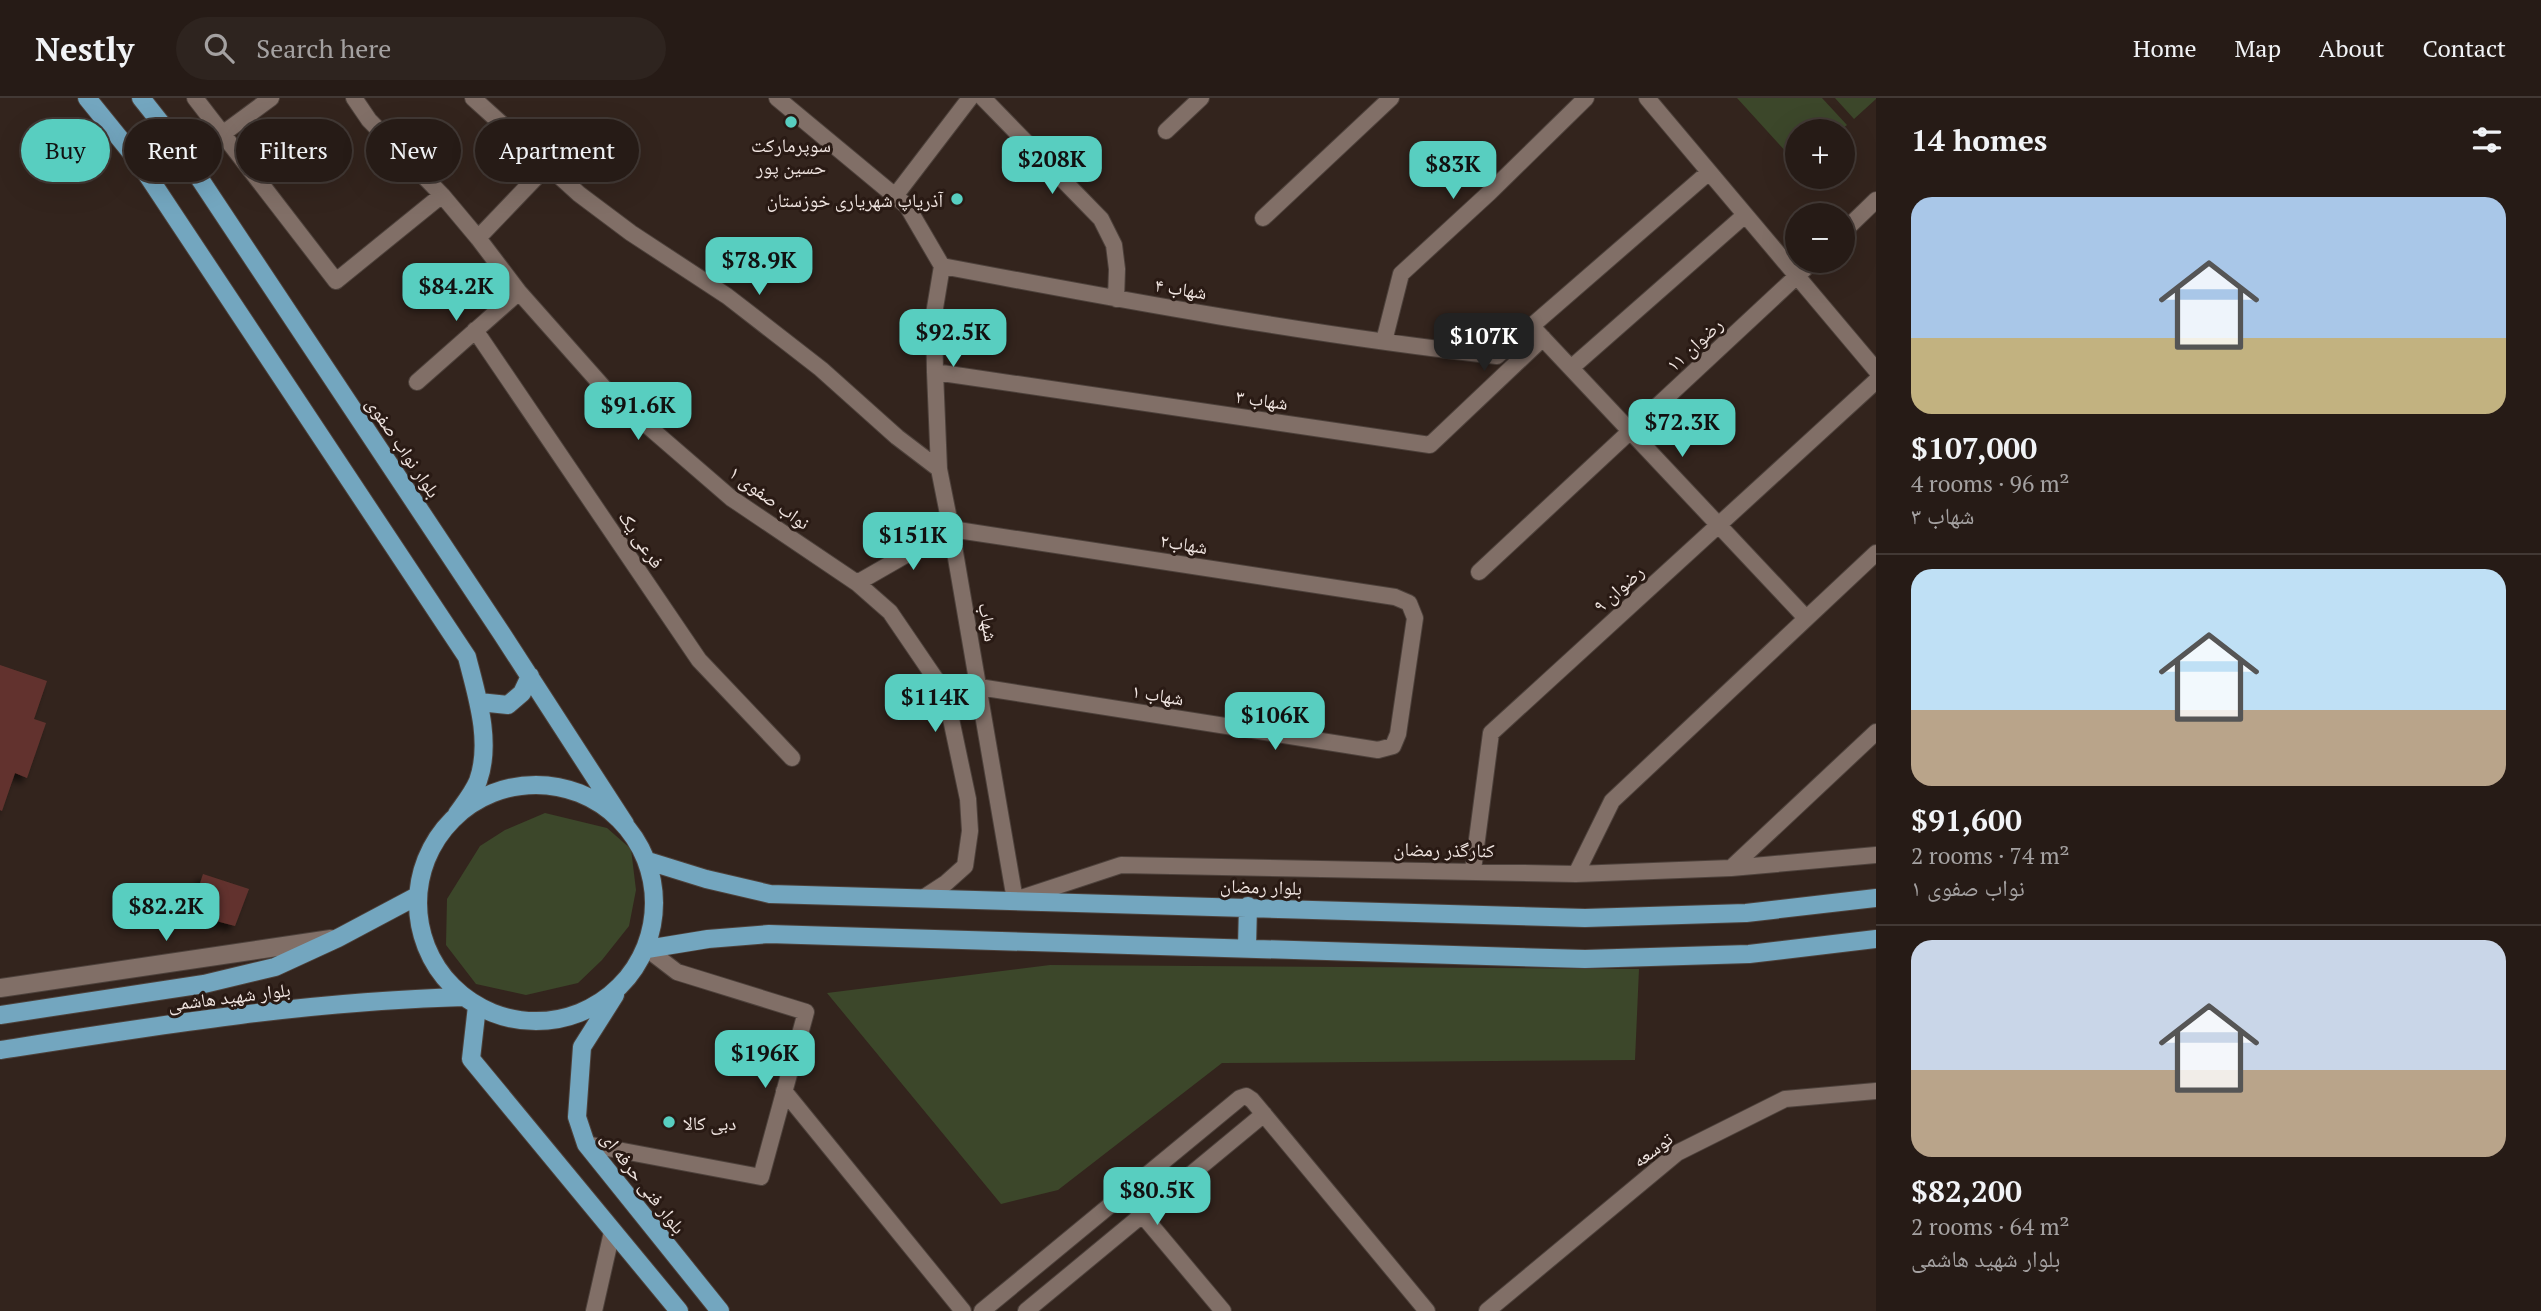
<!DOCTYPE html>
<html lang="en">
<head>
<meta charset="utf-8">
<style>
  :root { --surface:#261b16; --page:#2e241f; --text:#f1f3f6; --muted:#a4a1a1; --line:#423935; --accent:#58cec0 }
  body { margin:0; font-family:"PT Serif","Noto Naskh Arabic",serif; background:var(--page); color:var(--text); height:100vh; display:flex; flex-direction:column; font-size:26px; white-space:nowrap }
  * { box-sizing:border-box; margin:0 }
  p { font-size:23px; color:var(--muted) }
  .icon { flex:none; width:38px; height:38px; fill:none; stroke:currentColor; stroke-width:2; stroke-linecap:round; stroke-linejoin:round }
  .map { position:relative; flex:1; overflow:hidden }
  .panel { display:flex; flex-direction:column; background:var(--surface); width:665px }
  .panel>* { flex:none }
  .top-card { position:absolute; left:21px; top:21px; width:665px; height:63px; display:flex; gap:14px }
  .fabs { position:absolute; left:1785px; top:21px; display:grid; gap:14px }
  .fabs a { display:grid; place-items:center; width:70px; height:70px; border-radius:50%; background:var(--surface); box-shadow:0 7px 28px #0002,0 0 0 2px var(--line); font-size:35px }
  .price { position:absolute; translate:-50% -60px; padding:0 16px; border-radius:14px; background:var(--accent); color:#111; font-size:23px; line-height:46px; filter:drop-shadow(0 2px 4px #0008) }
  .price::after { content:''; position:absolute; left:50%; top:42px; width:21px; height:16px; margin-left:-10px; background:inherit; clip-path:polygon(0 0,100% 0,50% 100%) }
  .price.current { background:#222; color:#fff }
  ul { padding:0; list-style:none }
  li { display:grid; align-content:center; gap:14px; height:371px; padding:0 35px }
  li+li { border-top:2px solid var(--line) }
  li span { display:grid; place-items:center; height:217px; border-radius:21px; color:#555 }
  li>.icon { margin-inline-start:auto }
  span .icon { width:126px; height:126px; fill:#fffc; stroke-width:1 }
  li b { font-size:30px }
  h2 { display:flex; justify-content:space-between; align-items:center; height:84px; padding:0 35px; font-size:30px }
  .chip { padding:0 24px; border-radius:32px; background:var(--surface); box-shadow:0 7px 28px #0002,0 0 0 2px var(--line); font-size:24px; line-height:63px }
  .chip.current { background:var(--accent); color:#111 }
  header { display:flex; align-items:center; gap:42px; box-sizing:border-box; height:98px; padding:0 35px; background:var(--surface); border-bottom:2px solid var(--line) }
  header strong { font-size:33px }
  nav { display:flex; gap:38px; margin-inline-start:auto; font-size:24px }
  .search { width:490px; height:63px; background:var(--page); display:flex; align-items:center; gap:18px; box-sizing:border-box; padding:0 24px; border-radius:38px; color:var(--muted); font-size:26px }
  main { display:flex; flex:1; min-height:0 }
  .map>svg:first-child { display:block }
</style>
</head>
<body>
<header>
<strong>Nestly</strong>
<div class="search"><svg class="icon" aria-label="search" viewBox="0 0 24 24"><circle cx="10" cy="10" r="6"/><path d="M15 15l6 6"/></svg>Search here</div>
<nav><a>Home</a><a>Map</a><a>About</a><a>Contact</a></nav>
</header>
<main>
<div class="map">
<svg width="1876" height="1213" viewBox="0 0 1876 1213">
  <defs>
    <filter id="shadow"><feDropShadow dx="-5.5" dy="5.5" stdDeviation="3.5" flood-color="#0009"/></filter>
  </defs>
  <rect width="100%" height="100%" fill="#33241d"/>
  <path fill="#3c472a" d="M1737,0H1822L1847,27L1840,33H1797V66Z
    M1835,0H1876V1L1854,21Z
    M545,715L607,730L631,751L636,792L629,828L602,862L578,885L526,897L476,886L446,847L447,801L480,748L505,732Z
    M1050,867L1639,871L1635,962L1222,965L1058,1092L1001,1106L827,895Z"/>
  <path fill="#62332e" filter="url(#shadow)" d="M0,567L47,583L34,621L46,625L27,680L15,675L2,713L0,712Z
    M203,776L249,791L235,828L190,816Z"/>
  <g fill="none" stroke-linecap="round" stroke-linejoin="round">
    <g stroke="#4d413b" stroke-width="18">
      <path id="minor" d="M195,0L336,183L442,97
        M354,0L369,22L442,97L478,140L519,194L605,291L731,400L857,485L890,514L937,583L951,621L968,701L970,733L965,768L946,785L923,800
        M473,0L579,96L631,135L727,198L821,271L897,339L939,371
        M777,0L907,108L942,168
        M983,0L1101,121L1114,147L1117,171L1116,201
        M1647,0L1876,272
        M1166,33L1201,0
        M187,62L271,0
        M895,98L970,0
        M1263,120L1391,0
        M1843,134L1876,102
        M478,140L546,69
        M942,168L934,216L935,274L939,371L951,431L1015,802L1121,767L1576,776L1731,770L1876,757
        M942,168C1126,203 1311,237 1497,258L1709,74
        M475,232L699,562L792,660
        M1537,234L1806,520
        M1384,243L1401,176L1489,95L1586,0
        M1571,270L1745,117
        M935,274L1430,347L1543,240
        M417,284L519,194
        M1479,474L1813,163
        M857,485L951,431L1395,499L1409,505L1415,520L1398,636L1393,648L1378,652L979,589
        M1731,770L1876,634
        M1473,772L1491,635L1876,283
        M1576,776L1612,703L1876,455
        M784,993L963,1213
        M586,1046L761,1079L806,914L677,874L647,851
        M1124,1095L1223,1213
        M594,1213L612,1134
        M982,1213L1240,1000L1246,998L1252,1002L1427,1213
        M1026,1213L1264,1016
        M1487,1213L1677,1055L1785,1001L1876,993"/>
    </g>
    <g stroke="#4d413b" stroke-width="20">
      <path id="tertiary" d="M0,890L331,841"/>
    </g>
    <g stroke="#4d413b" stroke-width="20">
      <path id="primary" d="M87,0L138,63L467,559C477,598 492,644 478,683C473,695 464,706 457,716
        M141,0L172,39L502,536L625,726
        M479,604L508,607L522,595L530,578
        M418 805a118 118 0 1 1 236 0a118 118 0 1 1-236 0Z
        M648,763L706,781L770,796L1585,820L1746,815L1876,800
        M1247,849L1248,808
        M647,851L708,841L769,836L1585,861L1749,856L1876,841
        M615,897L582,949L577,1019L586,1046L720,1213
        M477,908L471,961L679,1213
        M0,917L204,886L275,869L338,840L417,798
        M0,952C154,928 308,903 464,899"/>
    </g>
    <use href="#minor" stroke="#816f67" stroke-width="16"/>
    <use href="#tertiary" stroke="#816f67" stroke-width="18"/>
    <use href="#primary" stroke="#73a6bf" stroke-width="18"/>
  </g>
  <g fill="#58cec0" stroke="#291a14" stroke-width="2.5">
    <circle cx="791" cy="24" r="7"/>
    <circle cx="957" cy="101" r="7"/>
    <circle cx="669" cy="1024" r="7"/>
  </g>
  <g text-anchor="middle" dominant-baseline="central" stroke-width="6" stroke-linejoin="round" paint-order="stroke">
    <g font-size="19" fill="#f0e5e1" stroke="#291a14">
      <text x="791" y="46">سوپرمارکت<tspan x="791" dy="22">حسین پور</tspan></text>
      <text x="943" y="101" text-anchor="end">آذریاپ شهریاری خوزستان</text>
      <text x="683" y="1024" text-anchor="start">دبی کالا</text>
    </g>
    <g font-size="19" fill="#f0e5e1" stroke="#291a14">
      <text transform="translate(1181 190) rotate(9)">شهاب ۴</text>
      <text transform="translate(1694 246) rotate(-43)">رضوان ۱۱</text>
      <text transform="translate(1262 301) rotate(8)">شهاب ۳</text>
      <text transform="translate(404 349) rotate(56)">بلوار نواب صفوی</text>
      <text transform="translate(770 399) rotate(36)">نواب صفوی ۱</text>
      <text transform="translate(642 441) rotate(56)">فرعی یک</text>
      <text transform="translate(1184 445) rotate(9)">شهاب۲</text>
      <text transform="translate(1618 490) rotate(-42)">رضوان ۹</text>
      <text transform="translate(989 524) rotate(80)">شهاب</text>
      <text transform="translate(1158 596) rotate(9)">شهاب ۱</text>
      <text transform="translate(1444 751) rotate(1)">کنارگذر رمضان</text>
      <text transform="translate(1261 788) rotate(2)">بلوار رمضان</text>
      <text transform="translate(229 898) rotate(-7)">بلوار شهید هاشمی</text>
      <text transform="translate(1652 1051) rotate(-37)">توسعه</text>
      <text transform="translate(644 1084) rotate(52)">بلوار فنی حرفه ای</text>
    </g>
  </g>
</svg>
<div class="fabs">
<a>+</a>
<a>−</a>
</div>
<b class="price" style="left:1052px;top:98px">$208K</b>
<b class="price" style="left:1453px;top:103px">$83K</b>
<b class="price" style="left:759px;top:199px">$78.9K</b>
<b class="price" style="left:456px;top:225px">$84.2K</b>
<b class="price" style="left:953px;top:271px">$92.5K</b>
<b class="price current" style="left:1484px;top:275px">$107K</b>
<b class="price" style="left:638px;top:344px">$91.6K</b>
<b class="price" style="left:1682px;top:361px">$72.3K</b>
<b class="price" style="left:913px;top:474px">$151K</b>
<b class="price" style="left:935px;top:636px">$114K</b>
<b class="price" style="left:1275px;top:654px">$106K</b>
<b class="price" style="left:166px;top:845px">$82.2K</b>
<b class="price" style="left:765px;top:992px">$196K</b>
<b class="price" style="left:1157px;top:1129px">$80.5K</b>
<div class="top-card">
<a class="chip current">Buy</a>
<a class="chip">Rent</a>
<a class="chip">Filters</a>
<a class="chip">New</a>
<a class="chip">Apartment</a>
</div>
</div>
<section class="panel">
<h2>14 homes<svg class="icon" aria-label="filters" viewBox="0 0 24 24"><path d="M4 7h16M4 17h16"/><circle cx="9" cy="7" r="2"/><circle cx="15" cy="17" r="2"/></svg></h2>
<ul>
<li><span style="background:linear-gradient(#a9c7e8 65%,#c2b280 0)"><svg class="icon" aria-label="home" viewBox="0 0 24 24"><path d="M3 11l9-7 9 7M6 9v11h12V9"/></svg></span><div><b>$107,000</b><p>4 rooms · 96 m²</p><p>شهاب ۳</p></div></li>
<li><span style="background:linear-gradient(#bfe0f5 65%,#b9a48a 0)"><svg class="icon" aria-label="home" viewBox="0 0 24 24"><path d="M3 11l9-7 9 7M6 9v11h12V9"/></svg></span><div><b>$91,600</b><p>2 rooms · 74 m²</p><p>نواب صفوی ۱</p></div></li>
<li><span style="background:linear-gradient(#c9d6e8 60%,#b9a48a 0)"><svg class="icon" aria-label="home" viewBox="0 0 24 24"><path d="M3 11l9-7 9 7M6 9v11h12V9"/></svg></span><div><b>$82,200</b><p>2 rooms · 64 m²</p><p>بلوار شهید هاشمی</p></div></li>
</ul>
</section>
</main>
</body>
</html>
